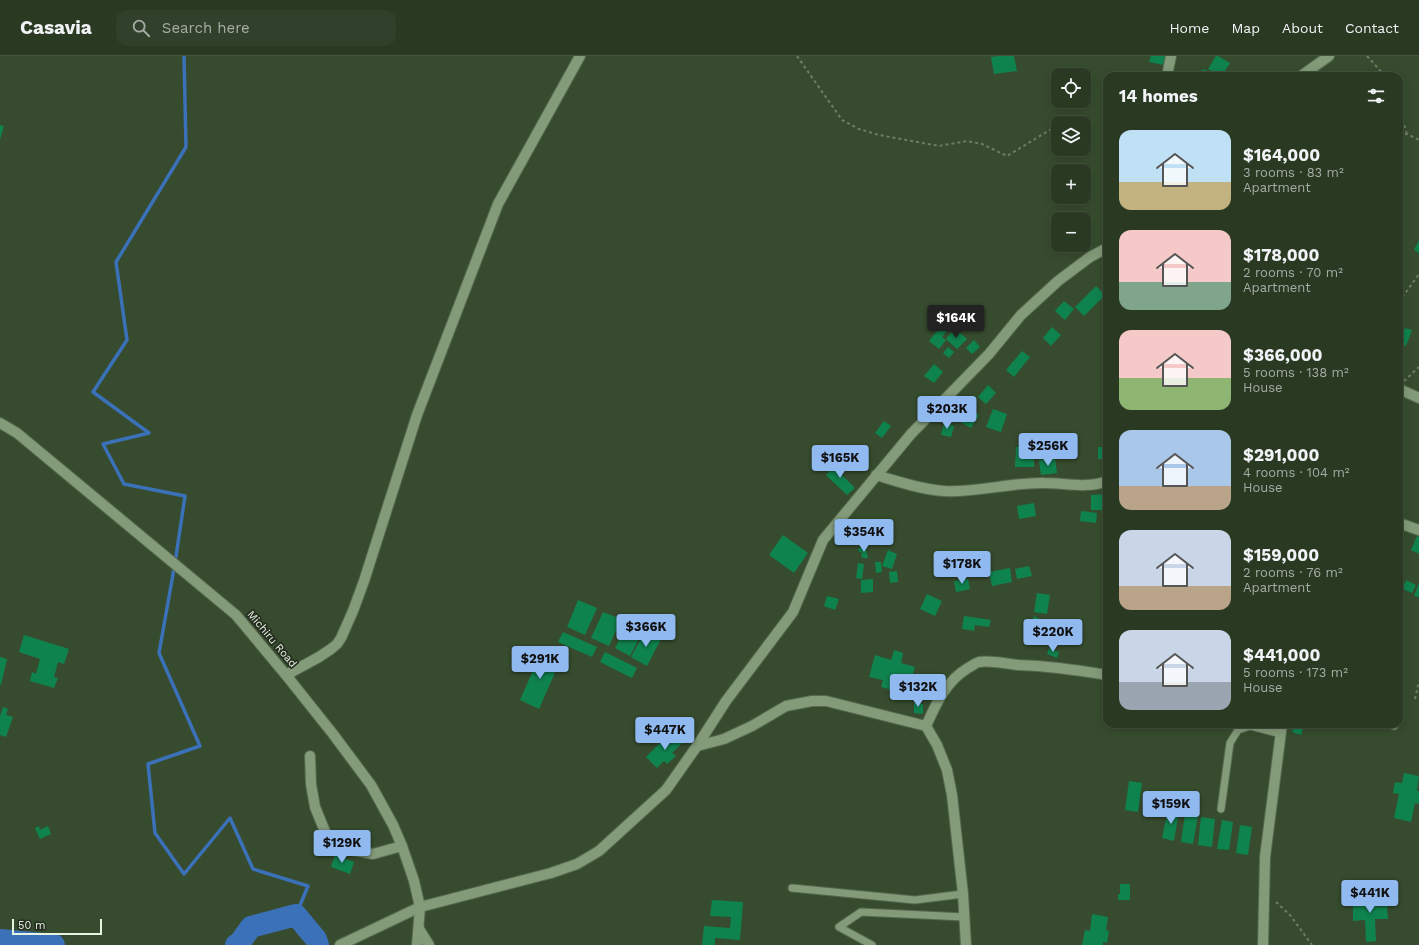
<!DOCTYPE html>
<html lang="en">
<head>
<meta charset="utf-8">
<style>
  :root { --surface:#293922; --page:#31402a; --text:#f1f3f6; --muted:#a5aca5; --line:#455340; --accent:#90b9f0 }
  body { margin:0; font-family:"Work Sans",sans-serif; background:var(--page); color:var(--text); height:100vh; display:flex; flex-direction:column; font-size:15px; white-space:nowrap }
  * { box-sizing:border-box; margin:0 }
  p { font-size:13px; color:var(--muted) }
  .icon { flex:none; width:22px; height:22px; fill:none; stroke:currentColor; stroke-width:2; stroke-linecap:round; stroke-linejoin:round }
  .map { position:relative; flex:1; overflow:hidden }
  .side { position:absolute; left:1103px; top:16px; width:300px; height:656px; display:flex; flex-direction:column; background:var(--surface); border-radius:12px; box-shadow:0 2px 10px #0003,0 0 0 1px var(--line) }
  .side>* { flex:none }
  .tools { position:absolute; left:1051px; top:12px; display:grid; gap:8px }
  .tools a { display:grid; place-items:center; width:40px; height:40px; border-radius:8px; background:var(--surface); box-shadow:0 2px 10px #0003,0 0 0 1px var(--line); font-size:20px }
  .scale { position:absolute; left:12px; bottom:10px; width:90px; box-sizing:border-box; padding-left:4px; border:2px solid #e7f4e2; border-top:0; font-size:11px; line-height:14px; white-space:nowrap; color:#e7f4e2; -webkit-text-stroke:3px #252e21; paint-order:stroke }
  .price { position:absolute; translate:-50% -34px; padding:0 9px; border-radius:4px; background:var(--accent); color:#111; font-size:13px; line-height:26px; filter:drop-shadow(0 1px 2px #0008) }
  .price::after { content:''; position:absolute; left:50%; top:24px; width:12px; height:9px; margin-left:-6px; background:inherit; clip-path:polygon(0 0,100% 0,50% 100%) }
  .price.on { background:#222; color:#fff }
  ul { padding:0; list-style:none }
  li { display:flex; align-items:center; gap:12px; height:100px; padding:0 16px }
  li span { display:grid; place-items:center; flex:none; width:112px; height:80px; border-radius:12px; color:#555 }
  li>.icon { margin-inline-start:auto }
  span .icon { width:48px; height:48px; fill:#fffc; stroke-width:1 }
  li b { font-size:17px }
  h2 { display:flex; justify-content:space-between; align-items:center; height:48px; padding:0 16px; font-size:17px }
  header { display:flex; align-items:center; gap:24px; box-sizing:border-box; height:56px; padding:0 20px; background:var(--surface); border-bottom:1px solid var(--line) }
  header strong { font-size:19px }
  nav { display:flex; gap:22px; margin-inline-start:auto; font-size:14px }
  .search { width:280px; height:36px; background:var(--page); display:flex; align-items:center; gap:10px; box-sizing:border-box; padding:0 14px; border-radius:12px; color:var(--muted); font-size:15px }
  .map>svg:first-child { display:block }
</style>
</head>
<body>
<header>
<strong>Casavia</strong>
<div class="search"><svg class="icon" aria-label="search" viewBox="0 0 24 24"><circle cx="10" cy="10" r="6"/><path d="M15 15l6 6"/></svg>Search here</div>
<nav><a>Home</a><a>Map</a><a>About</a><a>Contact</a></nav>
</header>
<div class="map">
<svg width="1419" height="889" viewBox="0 0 1419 889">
  <rect width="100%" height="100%" fill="#374c2e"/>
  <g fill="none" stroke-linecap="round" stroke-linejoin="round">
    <path stroke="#3b71b8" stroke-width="3.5" d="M184,0L186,91L116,206L127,284L93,336L149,377L103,388L124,428L185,440L175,507L159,597L200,690L148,708L155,777L184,818L230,762L253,813L308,830L296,859"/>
    <path stroke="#3b71b8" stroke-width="22" d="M0,884L54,889
      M236,889H238L251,871L296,859L316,883L318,889"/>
  </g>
  <path fill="#0f834e" d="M998,0H1014L1017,15L994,18L991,1Z
    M1151,0H1166L1164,9L1149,6Z
    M1216,0H1218L1230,7L1222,20H1220L1208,13Z
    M1206,13L1207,20H1195L1194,17Z
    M0,69L4,70L0,84Z
    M1419,184V197L1414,194Z
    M1096,230L1105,239L1084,260L1075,251Z
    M1064,245L1074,253L1065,264L1055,255Z
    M966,256L972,262L963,272L956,267Z
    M943,267L949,272L942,281L946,284L939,293L929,285Z
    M1052,271L1061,279L1051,290L1043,282Z
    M955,272L967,283L957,293L946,283Z
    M1405,272L1412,274L1406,290L1399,287Z
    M974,284L980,291L972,298L966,292Z
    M948,291L954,296L949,302L943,297Z
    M1022,295L1030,301L1014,321L1006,314Z
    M934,308L943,316L934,327L924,320Z
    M988,329L996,337L986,348L978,341Z
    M967,352L979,359L971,372L960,366Z
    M993,353L1007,358L1001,376L986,371Z
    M884,365L891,370L882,382L875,377Z
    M944,367L954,370L951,381L941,379Z
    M1016,391H1034V411H1015Z
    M1098,391H1107V403H1098Z
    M1055,403L1057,417L1041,419L1039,404Z
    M838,406L843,411L839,416L855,432L847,439L826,419Z
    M1107,438V454H1091V439Z
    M1034,447L1036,460L1019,463L1017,450Z
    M1081,455L1097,457L1096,467L1080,465Z
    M783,479L808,497L794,517L769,499Z
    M1417,480L1419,481V498L1411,494Z
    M858,492H866L868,502H862L861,496H859Z
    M888,494L897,498L892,513L882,510Z
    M875,506H881L882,516L876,517Z
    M858,507L864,508L862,523L856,522Z
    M1029,510L1032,520L1017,523L1015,513Z
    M1010,512L1012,526L992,530L989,516Z
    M897,515L898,526L890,527L889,516Z
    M873,523V536L861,537V524Z
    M968,523L970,533L956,536L954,525Z
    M1406,524L1416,529L1412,537L1402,533Z
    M1419,527V541L1414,540Z
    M1037,537L1050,539L1047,558L1034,556Z
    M927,538L942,545L935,560L920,553Z
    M827,540L839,543L835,554L824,550Z
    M578,544L597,552L585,579L567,571Z
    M603,556L621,563L609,590L591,582Z
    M964,560L991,564L989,571L975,569L974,575L962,573Z
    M1034,560L1046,566L1036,585L1024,579Z
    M627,569L642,577L630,600L615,592Z
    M645,575L661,583L647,610L631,601Z
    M563,576L597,591L592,601L558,586Z
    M24,579L69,593L64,608L58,606L54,621L58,622L54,632L30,625L32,616L36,618L40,603L19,596Z
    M1049,592L1059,596L1057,602L1047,598Z
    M542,594L561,603L539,653L520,644Z
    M894,594L903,597L901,607L915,611L912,621L903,619L899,636L881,631L883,624L869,621L875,599L891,604Z
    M605,596L637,612L632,622L600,606Z
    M0,601L7,603L1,629H0Z
    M914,647L923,648V658L914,657Z
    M3,651L8,653L6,659L13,661L6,681L0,679V660Z
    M655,661L659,664L656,670L651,668Z
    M1295,668L1304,669L1301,679L1292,676Z
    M671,676L682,687L672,697L676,700L667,708L664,705L657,712L646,701Z
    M1404,717L1419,720L1417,735H1419V748L1415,747L1411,766L1394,762L1399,738L1393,737L1395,726L1402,727Z
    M1129,725L1142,727L1138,756L1125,754Z
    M1168,753L1179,755L1174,785L1162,782Z
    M1185,758L1198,760L1193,788L1181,786Z
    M1201,761L1215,763L1212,791L1198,789Z
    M1222,764L1233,766L1229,794L1217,793Z
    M1240,769L1252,771L1248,799L1236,797Z
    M39,770L40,774L48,770L51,778L40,783L35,772Z
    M335,799L354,806L350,818L331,811Z
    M1120,828H1130V844H1118V838H1120Z
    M1377,833L1378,851L1387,850L1388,863H1375L1376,885L1366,886L1365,864L1353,865V850L1367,849L1366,834Z
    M712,844L743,846L740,884L715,882V889H702L704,870L730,872L731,861L710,860Z
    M1092,858L1108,861L1106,874L1109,875L1107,887L1103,886V889H1082L1085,874L1090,875Z"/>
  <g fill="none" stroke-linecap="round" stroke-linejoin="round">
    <g stroke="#56684e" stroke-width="9">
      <path id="service" d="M1387,668L1394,670
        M1221,753L1230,687L1238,674L1250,670L1281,678
        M792,832L915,844L963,838
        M872,889L839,871L861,856L964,861"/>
    </g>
    <g stroke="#56684e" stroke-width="12">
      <path id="minor" d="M1167,20L1171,0
        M1399,333L1419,342
        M876,419C897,425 922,434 944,435C977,437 1011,426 1044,427C1065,427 1087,433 1107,425
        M1399,467L1419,474
        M286,619L319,601L331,593L337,588L341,582L353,555L364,525L417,359L498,148L580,0
        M926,670C936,648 946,625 968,612C972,610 975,607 979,606C993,604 1005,608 1019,609C1049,610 1077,614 1107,619
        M697,690L724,683L752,670L786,650L812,645H826L926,670L937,689L947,714L952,739L963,838L966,889
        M310,700L311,728L315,751L326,778L336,788L351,794L373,798L402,790
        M419,873L429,889
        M340,889L420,851
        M1263,889L1265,801L1282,668"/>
    </g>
    <g stroke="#56684e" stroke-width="12">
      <path id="tertiary" d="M1301,20L1329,0
        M0,367L17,377L236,559L286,619L333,678L371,729L393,769L402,790L414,825L420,851L417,889
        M420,851L551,817L577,808L599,795L666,734L697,690L726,645L793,556L823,484L911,378L989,298L1021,259L1058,225L1090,201L1107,192"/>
    </g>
    <path stroke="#6c7f65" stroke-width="2" stroke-dasharray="3 3" stroke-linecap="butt" d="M797,0L842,64L859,73L879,79L939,90L967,85L982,88L1007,100L1058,69
      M1367,0L1385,20
      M1399,52L1407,78
      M1399,79L1407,78L1419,84
      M1399,246L1419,218
      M1404,325L1419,311
      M1415,643L1419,625
      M1276,846L1290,859L1312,889"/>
    <use href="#service" stroke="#839b79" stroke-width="7"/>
    <use href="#minor" stroke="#839b79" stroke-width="10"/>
    <use href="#tertiary" stroke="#839b79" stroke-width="10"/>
  </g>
  <g text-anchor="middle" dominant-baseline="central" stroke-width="3.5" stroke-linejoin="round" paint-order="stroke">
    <g font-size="11" fill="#e7f4e2" stroke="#252e21">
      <text transform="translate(272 583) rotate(50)">Michiru Road</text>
    </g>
  </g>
</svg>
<div class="tools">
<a><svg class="icon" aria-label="locate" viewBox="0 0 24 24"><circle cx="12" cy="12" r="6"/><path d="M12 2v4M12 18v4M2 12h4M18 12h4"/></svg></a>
<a><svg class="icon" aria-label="layers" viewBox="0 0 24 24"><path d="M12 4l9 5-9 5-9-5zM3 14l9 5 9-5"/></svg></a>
<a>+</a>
<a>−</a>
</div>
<div class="scale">50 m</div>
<b class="price on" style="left:956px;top:283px">$164K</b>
<b class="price" style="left:947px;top:374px">$203K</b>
<b class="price" style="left:1048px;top:411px">$256K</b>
<b class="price" style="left:840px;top:423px">$165K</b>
<b class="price" style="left:864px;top:497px">$354K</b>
<b class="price" style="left:962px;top:529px">$178K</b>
<b class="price" style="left:646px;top:592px">$366K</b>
<b class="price" style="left:1053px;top:597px">$220K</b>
<b class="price" style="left:540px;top:624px">$291K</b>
<b class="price" style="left:918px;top:652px">$132K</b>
<b class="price" style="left:665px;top:695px">$447K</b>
<b class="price" style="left:1171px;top:769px">$159K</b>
<b class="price" style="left:342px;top:808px">$129K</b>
<b class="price" style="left:1370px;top:858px">$441K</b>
<section class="side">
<h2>14 homes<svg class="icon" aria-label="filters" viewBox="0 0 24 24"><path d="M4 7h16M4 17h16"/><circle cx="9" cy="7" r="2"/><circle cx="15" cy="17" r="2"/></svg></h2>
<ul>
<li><span style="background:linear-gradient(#bfe0f5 65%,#c2b280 0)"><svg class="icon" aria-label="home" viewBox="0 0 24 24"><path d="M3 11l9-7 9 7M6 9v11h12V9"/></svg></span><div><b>$164,000</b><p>3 rooms · 83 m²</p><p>Apartment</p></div></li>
<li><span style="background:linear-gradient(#f6c9c9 65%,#7fa58c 0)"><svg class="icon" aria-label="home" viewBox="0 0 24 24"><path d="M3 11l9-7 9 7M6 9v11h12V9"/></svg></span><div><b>$178,000</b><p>2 rooms · 70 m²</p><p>Apartment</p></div></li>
<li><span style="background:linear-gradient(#f6c9c9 60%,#8fb573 0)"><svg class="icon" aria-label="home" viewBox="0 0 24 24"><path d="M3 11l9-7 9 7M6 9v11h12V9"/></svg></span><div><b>$366,000</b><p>5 rooms · 138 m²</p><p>House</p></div></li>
<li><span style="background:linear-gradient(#a9c7e8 70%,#b9a48a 0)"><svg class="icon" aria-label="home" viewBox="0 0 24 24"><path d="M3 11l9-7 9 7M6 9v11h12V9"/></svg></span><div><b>$291,000</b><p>4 rooms · 104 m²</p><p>House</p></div></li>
<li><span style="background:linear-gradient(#c9d6e8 70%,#b9a48a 0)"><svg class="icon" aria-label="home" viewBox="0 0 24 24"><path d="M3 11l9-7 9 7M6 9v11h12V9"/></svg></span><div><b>$159,000</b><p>2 rooms · 76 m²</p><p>Apartment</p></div></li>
<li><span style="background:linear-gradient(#c9d6e8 65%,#9aa5b1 0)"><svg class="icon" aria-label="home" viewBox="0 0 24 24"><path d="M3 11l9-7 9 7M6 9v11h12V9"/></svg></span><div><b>$441,000</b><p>5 rooms · 173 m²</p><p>House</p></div></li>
</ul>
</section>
</div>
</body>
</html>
